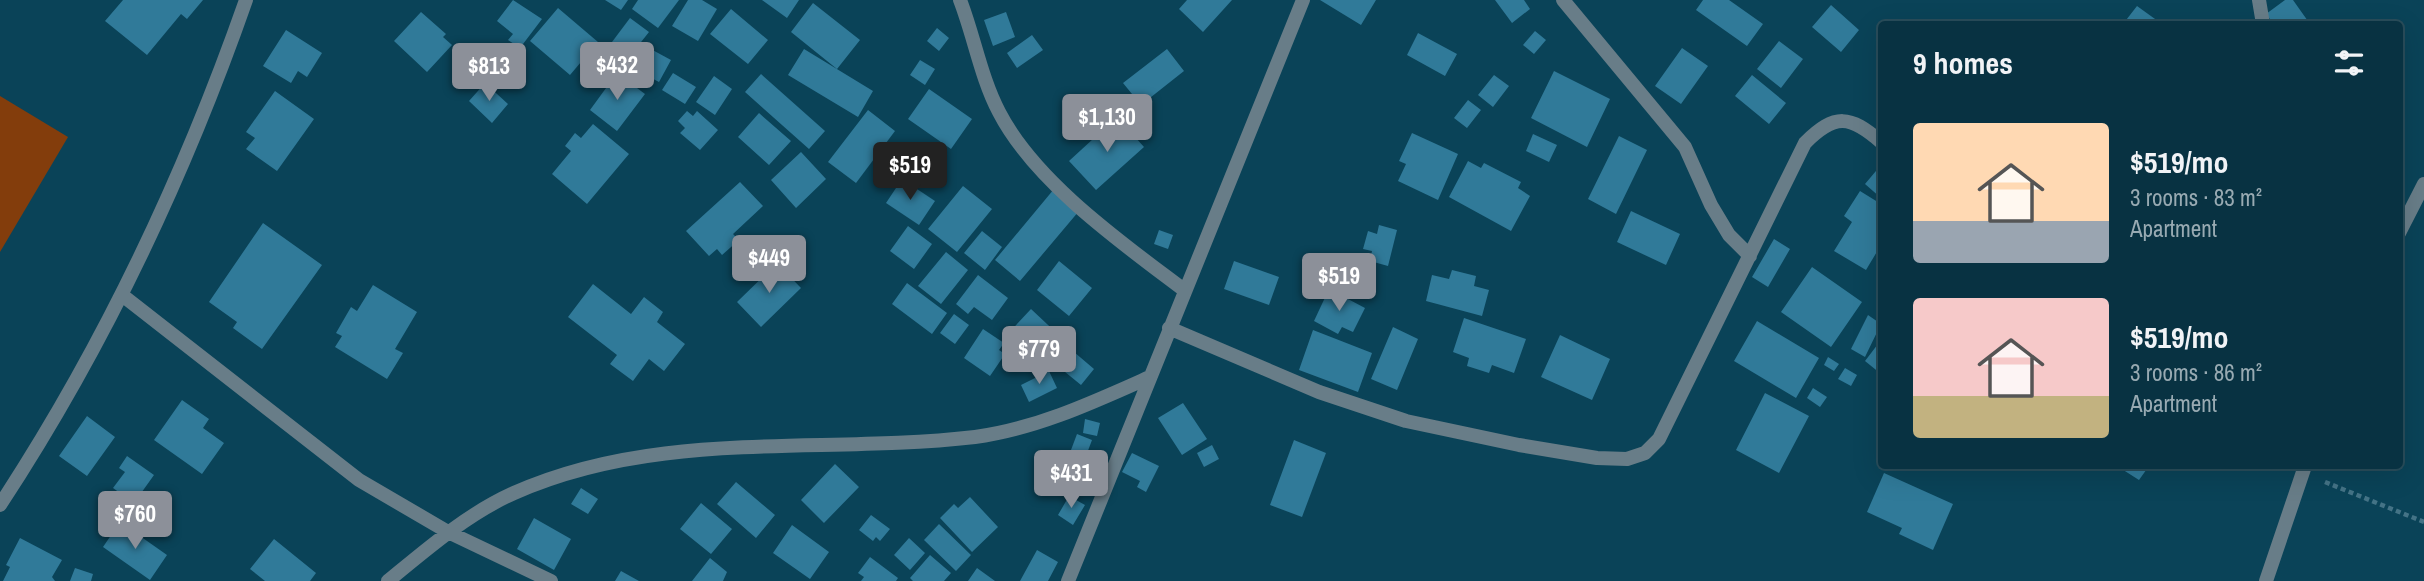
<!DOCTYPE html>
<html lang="en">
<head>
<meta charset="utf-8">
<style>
  :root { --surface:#083242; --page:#163e4d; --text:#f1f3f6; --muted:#98aab2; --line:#294d5b; --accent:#8c9099 }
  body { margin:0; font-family:"Archivo Narrow",sans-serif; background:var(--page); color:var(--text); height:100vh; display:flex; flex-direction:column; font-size:26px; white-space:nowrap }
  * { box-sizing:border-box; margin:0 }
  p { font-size:23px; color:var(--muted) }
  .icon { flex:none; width:38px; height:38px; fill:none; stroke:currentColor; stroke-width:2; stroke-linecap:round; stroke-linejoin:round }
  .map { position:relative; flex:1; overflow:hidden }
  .details { position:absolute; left:1878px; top:21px; width:525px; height:448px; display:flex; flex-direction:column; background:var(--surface); border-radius:7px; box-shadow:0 7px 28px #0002,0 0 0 2px var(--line) }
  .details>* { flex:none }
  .price { position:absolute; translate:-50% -60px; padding:0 16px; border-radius:7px; background:var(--accent); color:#fff; font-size:23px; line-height:46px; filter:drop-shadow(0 2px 4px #0008) }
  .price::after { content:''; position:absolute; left:50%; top:42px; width:21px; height:16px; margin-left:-10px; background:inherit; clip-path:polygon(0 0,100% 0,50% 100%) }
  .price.active { background:#222; color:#fff }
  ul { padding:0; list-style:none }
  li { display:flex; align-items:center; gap:21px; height:175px; padding:0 35px }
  li span { display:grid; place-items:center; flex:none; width:196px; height:140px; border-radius:7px; color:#555 }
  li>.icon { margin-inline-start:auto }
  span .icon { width:84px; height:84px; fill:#fffc; stroke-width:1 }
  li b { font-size:30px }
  h2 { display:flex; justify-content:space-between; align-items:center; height:84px; padding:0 35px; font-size:30px }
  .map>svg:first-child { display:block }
</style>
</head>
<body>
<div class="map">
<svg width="2424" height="581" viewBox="0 0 2424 581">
  <rect width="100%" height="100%" fill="#0a4358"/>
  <path fill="#833d0c" d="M0,96L68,137L0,252Z"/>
  <path fill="#307a99" d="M123,0H203L187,19L181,14L147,55L105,21Z
    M513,0L542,19L520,48L508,40L513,34L497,21Z
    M605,0H628L621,10Z
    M638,0H679L658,28L632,9Z
    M688,0H702L717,9L698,41L672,26Z
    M762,0H799L787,18Z
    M1187,0H1232L1203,32L1179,9Z
    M1320,0H1376L1361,25Z
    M1495,0H1524L1530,9L1512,23Z
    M1703,0H1729L1763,24L1747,46L1696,10Z
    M2285,0H2293L2310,24H2274L2266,14Z
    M813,3L860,40L837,69L791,32Z
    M1831,5L1859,30L1841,52L1812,27Z
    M2137,6L2162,24H2123Z
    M558,8L598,42L570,75L530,41Z
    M731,9L768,40L748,64L710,34Z
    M421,12L446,34L443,37L452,45L427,72L394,41Z
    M1006,12L1015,37L993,46L984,20Z
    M630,18L649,32L630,56L612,42Z
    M937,28L949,38L939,51L927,41Z
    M286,30L322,53L307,77L298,71L291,83L263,66Z
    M1535,31L1546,40L1534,54L1523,45Z
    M1418,33L1457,54L1445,76L1407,55Z
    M1032,35L1043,50L1017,68L1007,53Z
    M1779,41L1803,59L1781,88L1757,69Z
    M647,47L671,60L659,82L634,69Z
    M1682,48L1708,66L1681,104L1655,86Z
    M804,49L873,91L858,117L788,75Z
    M1167,49L1184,71L1141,105L1123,83Z
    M920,60L935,69L925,85L910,75Z
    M1554,71L1610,99L1587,147L1531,118Z
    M617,73L645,94L617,131L590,110Z
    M673,73L696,87L685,104L662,90Z
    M761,74L825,131L809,149L745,92Z
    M1494,75L1509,86L1493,107L1478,95Z
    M1752,75L1786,103L1769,124L1735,96Z
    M714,76L732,89L715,115L696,102Z
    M485,83L508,104L492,123L469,101Z
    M929,89L972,119L951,149L908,119Z
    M275,91L314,119L277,171L246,149L255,138L246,132Z
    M1468,100L1481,110L1467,128L1454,118Z
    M868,110L895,131L856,183L828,162Z
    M687,111L693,116L697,111L718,130L700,150L680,133L685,128L678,121Z
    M759,113L791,141L769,165L738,137Z
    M1117,117L1144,147L1096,190L1069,161Z
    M593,124L629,154L587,204L552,174L571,151L565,146L575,133L581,138Z
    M1412,133L1458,154L1438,200L1398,181L1406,164L1399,161Z
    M1533,134L1557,145L1549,162L1526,151Z
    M1619,136L1647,150L1616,214L1588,199Z
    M801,152L826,179L796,208L771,180Z
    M1468,161L1481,168L1484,163L1521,182L1518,188L1530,196L1511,231L1449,197Z
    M1881,165V198L1865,184Z
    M902,179L935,201L919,225L886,203Z
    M740,182L763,206L733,234L739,240L722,255L717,249L709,256L686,231Z
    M963,186L992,209L957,252L928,229Z
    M1054,189L1079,211L1020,281L995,260Z
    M1860,191L1881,204V245L1866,270L1834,251L1852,222L1844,216Z
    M1631,211L1680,234L1666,265L1617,242Z
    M263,223L322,265L262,349L233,328L237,322L209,302Z
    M1379,225L1397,230L1388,266L1370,261L1372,251L1363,249L1368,231L1377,234Z
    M908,226L932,244L914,269L890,251Z
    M1159,230L1173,235L1168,249L1154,244Z
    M982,231L1002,247L985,270L964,253Z
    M1774,239L1790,249L1768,287L1752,277Z
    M946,252L968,270L941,304L918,286Z
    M1059,261L1092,288L1069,316L1037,290Z
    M1234,261L1279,277L1269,305L1224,289Z
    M777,263L801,288L761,327L737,302Z
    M1812,267L1862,302L1831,347L1781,312Z
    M1452,270L1476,276L1474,286L1489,290L1482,316L1426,301L1432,275L1449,279Z
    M978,275L1008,298L992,320L974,307L968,314L956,304Z
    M907,283L947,313L932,334L892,304Z
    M593,284L631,314L644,297L663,312L657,322L685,344L664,371L649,359L633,381L610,364L617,355L568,317Z
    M373,285L417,312L395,349L403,353L387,379L335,347L342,336L336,333L351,307L357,311Z
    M1329,289L1365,308L1353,332L1342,327L1338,334L1314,321Z
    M1031,309L1063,339L1035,369L1002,340Z
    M954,314L969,325L955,344L940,333Z
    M1868,315L1881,324L1865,357L1851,349Z
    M1464,318L1526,339L1514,373L1492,365L1489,373L1467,366L1469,358L1453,352Z
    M1757,321L1819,358L1796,398L1734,361Z
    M1393,327L1418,339L1397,390L1371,379Z
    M983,329L1004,343L999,350L1005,354L990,376L964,358Z
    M1313,330L1372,353L1358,392L1299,370Z
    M1560,335L1610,359L1592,400L1541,377Z
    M1881,340V374L1865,361Z
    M1067,346L1094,369L1081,385L1054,363Z
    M1828,357L1839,364L1834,371L1824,365Z
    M1845,368L1857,375L1851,386L1838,379Z
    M1049,371L1057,388L1029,402L1021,385Z
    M1813,388L1827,397L1820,407L1807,398Z
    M1765,393L1809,416L1779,473L1736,450Z
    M182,400L209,419L203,428L224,443L202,474L154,440Z
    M1183,403L1207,439L1182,455L1158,418Z
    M87,416L115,437L87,476L59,456Z
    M1085,419L1100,423L1097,436L1083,433Z
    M1077,434L1092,440L1086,456L1071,450Z
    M1294,440L1326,453L1302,517L1270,505Z
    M1212,445L1219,459L1204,467L1197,453Z
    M1132,453L1159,466L1146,492L1137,487L1140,481L1122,472Z
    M127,456L154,475L134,503L113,488L125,472L119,468Z
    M835,464L859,487L824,523L801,500Z
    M2117,466H2149L2139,480Z
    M1884,473L1953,504L1933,550L1899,534L1902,528L1867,512Z
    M736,482L775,515L756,538L717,504Z
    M581,488L598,499L588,514L571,504Z
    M1069,496L1085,505L1073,525L1058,515Z
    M970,497L998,527L972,552L940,518L954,504L958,508Z
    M701,503L732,529L711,554L680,529Z
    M871,515L890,529L880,541L876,537L873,541L859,530Z
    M534,518L571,539L554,570L517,549Z
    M120,522L167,555L150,580L103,547Z
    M939,524L971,555L956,571L924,540Z
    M792,525L829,552L810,579L773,553Z
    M20,538L62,560L52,577L55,581H3L10,567L6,565Z
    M909,538L925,553L910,570L894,555Z
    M274,539L316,573L310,581H265L250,569Z
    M1037,550L1058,562L1048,581H1020Z
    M930,555L951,573L944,581H913L910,578Z
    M870,557L898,578L896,581H861L864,577L858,573Z
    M710,558L727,572L723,581H692Z
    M75,568L93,574L91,581H70Z
    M977,568L995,581H968Z
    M621,571L639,581H615Z"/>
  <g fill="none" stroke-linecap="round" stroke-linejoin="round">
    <path stroke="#447386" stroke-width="4.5" stroke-dasharray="5 3.5" stroke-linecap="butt" d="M2325,482L2424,522"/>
    <path stroke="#687d88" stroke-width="14" d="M960,0C974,36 981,78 999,112C1035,182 1122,243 1184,290
      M1563,0L1685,147L1711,205L1729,235L1750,256
      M2259,0L2263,24
      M2399,233L2424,184
      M122,295L359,480L448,532L551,581
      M1169,328L1319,392L1406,421L1519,445L1597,458L1627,459L1645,453L1659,439L1805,143C1835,113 1850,115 1881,142
      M0,505C103,348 184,177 246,0
      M388,581C427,549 467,514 514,493C660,428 820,455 975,437C1036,429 1094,402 1150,377
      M1068,581L1303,0
      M2266,581L2305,466"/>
  </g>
</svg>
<b class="price" style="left:617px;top:102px">$432</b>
<b class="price" style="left:489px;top:103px">$813</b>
<b class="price" style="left:1107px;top:154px">$1,130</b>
<b class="price active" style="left:910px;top:202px">$519</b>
<b class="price" style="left:769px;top:295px">$449</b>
<b class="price" style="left:1339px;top:313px">$519</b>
<b class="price" style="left:1039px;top:386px">$779</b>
<b class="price" style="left:1071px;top:510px">$431</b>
<b class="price" style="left:135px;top:551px">$760</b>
<section class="details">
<h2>9 homes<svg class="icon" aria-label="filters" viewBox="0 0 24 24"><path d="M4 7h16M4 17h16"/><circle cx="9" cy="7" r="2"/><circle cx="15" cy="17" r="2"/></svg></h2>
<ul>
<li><span style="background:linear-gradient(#ffd9b3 70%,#9aa5b1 0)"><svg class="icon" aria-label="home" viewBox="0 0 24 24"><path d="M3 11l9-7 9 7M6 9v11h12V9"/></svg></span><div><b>$519/mo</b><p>3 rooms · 83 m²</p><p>Apartment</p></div></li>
<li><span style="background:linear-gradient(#f6c9c9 70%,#c2b280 0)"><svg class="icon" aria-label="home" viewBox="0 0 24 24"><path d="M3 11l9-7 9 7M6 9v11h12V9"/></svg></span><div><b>$519/mo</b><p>3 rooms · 86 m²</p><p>Apartment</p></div></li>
</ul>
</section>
</div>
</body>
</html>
